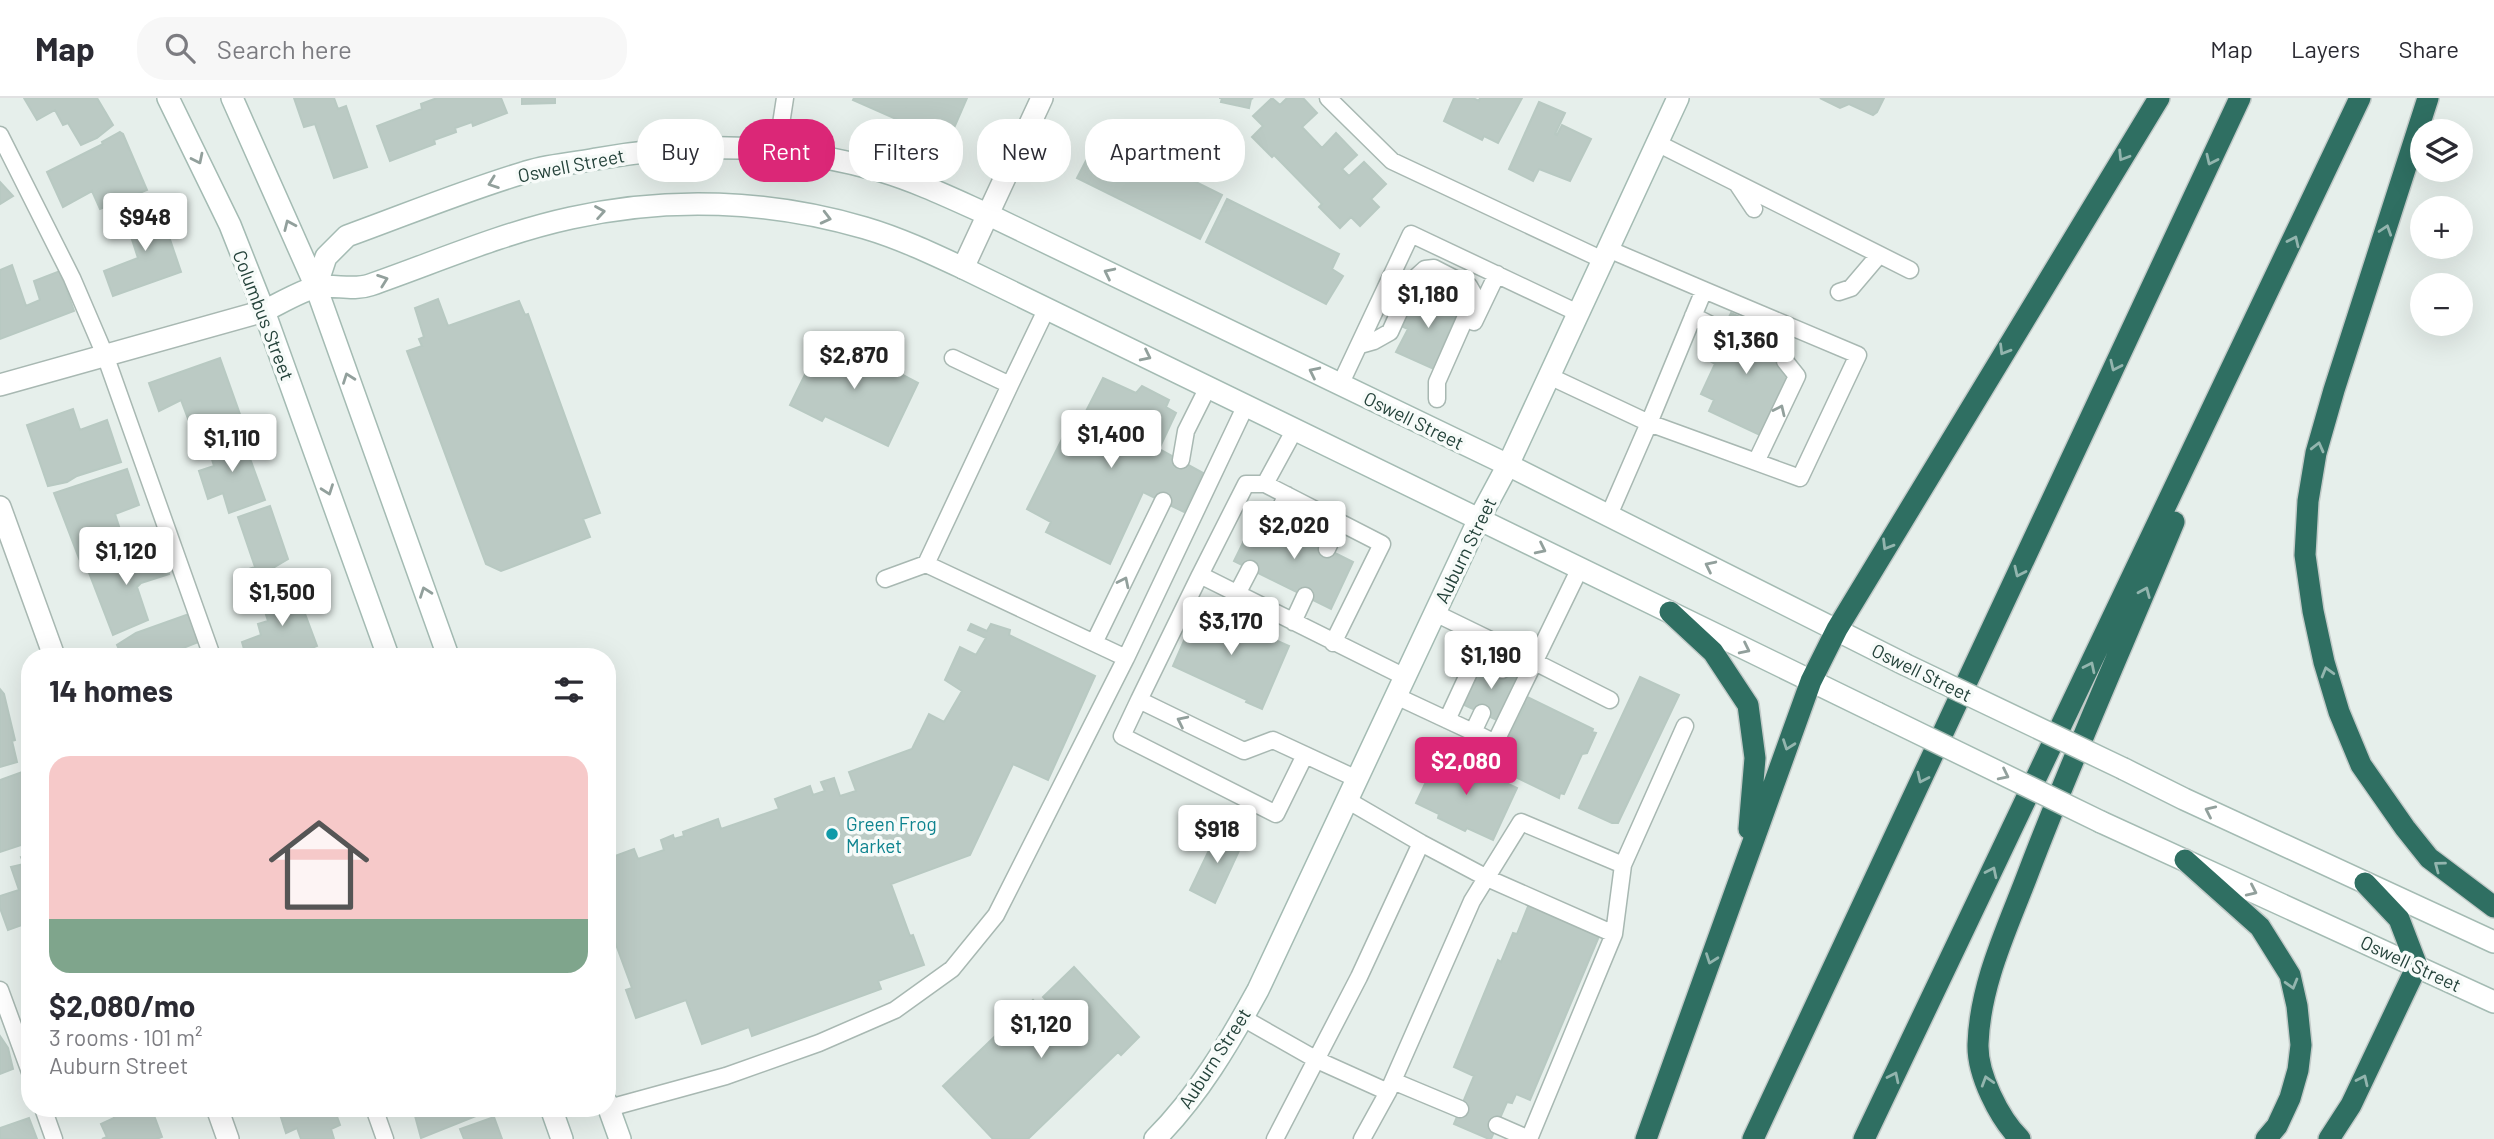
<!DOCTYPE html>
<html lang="en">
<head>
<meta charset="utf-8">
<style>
  :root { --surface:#fff; --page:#f7f7f7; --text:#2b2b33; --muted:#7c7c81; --line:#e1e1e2; --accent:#db2777 }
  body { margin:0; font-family:Barlow,sans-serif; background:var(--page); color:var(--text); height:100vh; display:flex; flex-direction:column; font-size:26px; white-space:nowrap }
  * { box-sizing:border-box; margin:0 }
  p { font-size:23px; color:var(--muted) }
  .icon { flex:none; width:38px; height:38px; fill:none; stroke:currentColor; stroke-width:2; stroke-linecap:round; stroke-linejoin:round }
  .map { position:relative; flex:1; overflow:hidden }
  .panel { position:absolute; left:21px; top:550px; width:595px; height:469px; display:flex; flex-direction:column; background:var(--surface); border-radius:28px; box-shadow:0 7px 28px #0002 }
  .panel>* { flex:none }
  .hud { position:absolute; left:637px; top:21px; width:665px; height:63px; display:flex; gap:14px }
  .buttons { position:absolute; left:2410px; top:21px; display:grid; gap:14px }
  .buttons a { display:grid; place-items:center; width:63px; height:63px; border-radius:50%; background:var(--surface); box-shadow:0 7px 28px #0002; font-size:35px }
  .price { position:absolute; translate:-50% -60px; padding:0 16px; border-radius:7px; background:#fff; color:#222; font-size:23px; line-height:46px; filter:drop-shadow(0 2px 4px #0008) }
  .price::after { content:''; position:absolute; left:50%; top:42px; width:21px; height:16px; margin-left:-10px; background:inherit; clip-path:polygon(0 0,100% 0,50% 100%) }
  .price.on { background:var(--accent); color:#fff }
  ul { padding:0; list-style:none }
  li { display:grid; align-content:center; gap:14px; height:371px; padding:0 28px }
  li+li { border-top:2px solid var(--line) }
  li span { display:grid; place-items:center; height:217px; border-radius:21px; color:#555 }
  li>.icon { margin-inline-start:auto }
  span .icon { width:126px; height:126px; fill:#fffc; stroke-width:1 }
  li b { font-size:30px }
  h2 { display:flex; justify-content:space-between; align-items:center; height:84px; padding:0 28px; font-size:30px }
  .chip { padding:0 24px; border-radius:28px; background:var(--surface); box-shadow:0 7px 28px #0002; font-size:24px; line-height:63px }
  .chip.on { background:var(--accent); color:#fff }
  header { display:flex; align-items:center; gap:42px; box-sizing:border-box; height:98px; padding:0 35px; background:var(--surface); border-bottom:2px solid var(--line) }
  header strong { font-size:33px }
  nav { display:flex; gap:38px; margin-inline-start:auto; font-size:24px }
  .search { width:490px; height:63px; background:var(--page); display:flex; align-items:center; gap:18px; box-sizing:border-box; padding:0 24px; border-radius:28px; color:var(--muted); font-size:26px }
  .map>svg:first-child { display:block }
</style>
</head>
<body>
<header>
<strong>Map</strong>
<div class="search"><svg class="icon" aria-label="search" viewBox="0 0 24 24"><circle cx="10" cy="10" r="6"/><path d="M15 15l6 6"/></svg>Search here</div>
<nav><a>Map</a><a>Layers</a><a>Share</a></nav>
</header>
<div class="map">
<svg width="2494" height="1041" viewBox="0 0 2494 1041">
  <rect width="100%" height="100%" fill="#e6efeb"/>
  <path fill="#bbcac4" stroke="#b8c9c2" stroke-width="2" d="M24,0H97L113,27L97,40L81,47L68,25L63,27L55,12L37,22Z
    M294,0H334L338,11L346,8L367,69L334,80L315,26L304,29Z
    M437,0H501L507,15L473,28L472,24L455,30L456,34L434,42L435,46L390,63L377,28L422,11L421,6Z
    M522,0H555V5L522,6Z
    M854,0H967L948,44L853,2Z
    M1219,0H1253L1251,1L1249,10L1221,4L1222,0Z
    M1272,0L1280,7L1287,0H1303L1317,15L1302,29L1322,50L1336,35L1357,57L1342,71L1349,78L1364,64L1386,86L1371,101L1379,109L1360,128L1351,119L1340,130L1319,109L1322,106L1274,57L1272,59L1252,39L1263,28L1253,18Z
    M1454,0H1473L1479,3L1480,0H1522L1498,45L1484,38L1482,42L1444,23Z
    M1820,0H1884L1877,14L1873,17L1849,6L1840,10Z
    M1539,4L1565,15L1555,36L1557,37L1562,27L1591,41L1570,83L1539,71L1533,83L1509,71Z
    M120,34L123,36L147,92L100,111L92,93L63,109L47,74L103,46L102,44Z
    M1111,42L1222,97L1200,141L1077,80L1093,49L1105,54Z
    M0,84L13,98L0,106Z
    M1227,101L1339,156L1332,171L1343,178L1326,206L1206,144Z
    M158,106L181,174L113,198L104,173L138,160L124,117Z
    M12,167L26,208L40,202L34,183L60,173L74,213L0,241V172Z
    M1427,189L1435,192L1433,197L1460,210L1442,250L1446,252L1436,272L1396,254L1408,231L1401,228L1410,210L1416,213Z
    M438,201L448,228L519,203L525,217L528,216L600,415L583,421L590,439L501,473L486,466L407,253L422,248L419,241L424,239L415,210Z
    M1731,215L1757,227L1751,240L1788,257L1796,272L1764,339L1709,313L1714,302L1701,296L1715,266L1710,263L1719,243L1706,237L1714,221L1725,227Z
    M825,236L918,285L888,348L825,318L822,323L790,307Z
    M220,260L242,322L207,335L202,322L190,326L181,302L159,313L149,285Z
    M1103,280L1136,295L1142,288L1169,302L1166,309L1176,315L1159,351L1203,375L1184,414L1143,394L1110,466L1046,434L1051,424L1027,411L1073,319L1081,323Z
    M73,311L80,332L107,322L121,364L77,378L67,384L48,388L27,327Z
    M240,333L265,402L229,415L223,395L208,401L199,373L214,368L207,345Z
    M127,371L139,407L115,416L125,447L113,452L114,457L82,468L54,395Z
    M270,408L288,461L273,470L278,486L263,495L248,499L240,474L255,469L238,419Z
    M1257,416L1353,464L1331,511L1234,463Z
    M160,449L169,476L141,485L137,489L148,522L113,537L88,472L101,466Z
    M295,489L317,548L292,558H246L242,544L261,537L258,526L268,523L261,501Z
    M1199,508L1289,548L1262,611L1246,604L1247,602L1173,568Z
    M189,516L201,543L163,558H122L117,547L136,535Z
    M971,526L987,533L991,526L1010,532L1009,537L1095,578L1048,682L1013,666L970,757L891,786L910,838L913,837L924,867L878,883L881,891L752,938L749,929L702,946L686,902L636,920L626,892L632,890L607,822V761L634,751L638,761L664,752L661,742L673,737L674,741L684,738L683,734L718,721L721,731L779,711L775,701L810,688L813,697L825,693L821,684L834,680L840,698L856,693L849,674L912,651L929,616L944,624L962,593L945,582L960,549L976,557L986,540L968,532Z
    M1480,562L1522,581L1501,624L1460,605Z
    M1640,579L1679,597L1618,725H1612L1579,710Z
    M0,591L4,596L15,642L12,643L17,664L0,669Z
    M1523,597L1593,631L1592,634L1596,635L1587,655L1582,656L1564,696L1560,695L1559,700L1499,671L1496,665L1525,607Z
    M1440,654L1517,690L1493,742L1467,730L1465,733L1438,720L1439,716L1416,705Z
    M28,672L30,744L0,754V682Z
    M1220,729L1236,737L1234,739L1244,742L1215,805L1190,792Z
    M30,756V824L8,832L0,810V798L19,792L11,769L24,766L21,759Z
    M1529,806L1600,836L1530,1002L1516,996L1512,1005L1507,1004L1491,1041H1489L1454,1026L1474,978L1454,969L1498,862L1501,864L1513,835L1517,836Z
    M1074,869L1139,939L1121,957L1118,954L1028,1041H993L943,988L1033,902L1040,909L1047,903L1043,899Z
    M0,938L8,950L13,971L0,976Z
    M110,1010H157L152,1012L162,1039L156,1041H102L107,1039L101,1026L114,1020Z
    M278,1010H334L340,1027L331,1031L334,1041H301L297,1030L286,1035Z
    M424,1010H490L491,1012L421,1040L414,1014Z
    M494,1019L502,1041H464L460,1031Z
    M29,1020L37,1041H0V1030Z"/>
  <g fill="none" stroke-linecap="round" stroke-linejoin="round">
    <g stroke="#a8b8b2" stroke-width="19">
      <path id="lane" d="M1328,0L1392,63L1603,162
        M0,37L72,180L105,257L212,558
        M1657,45L1910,172
        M777,52L785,0
        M1738,87L1754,111
        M1608,151L1704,192
        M1839,194L1851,190L1879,157
        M1693,218L1711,227
        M1474,224L1497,176
        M1360,247L1374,243L1390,234L1414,181L1425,171L1434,170L1469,188L1473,195L1471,207L1437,284V301
        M1549,278L1649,325L1704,192L1858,257L1800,380L1649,325L1609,417
        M1010,287L1047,210
        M1340,287L1411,136L1578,215
        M1181,362L1186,333L1208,289
        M1756,364L1797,278L1785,263
        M1265,386L1382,446L1333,545
        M1273,424L1287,397
        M1327,451L1340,424
        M1200,477L1246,386H1265L1295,331
        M885,481L926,466
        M1237,496L1250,471
        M1435,515L1511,552
        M1293,524L1305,498
        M1094,545L1163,403
        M1126,560L1246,307
        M1502,572L1511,552L1610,602
        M1396,598L1473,634L1482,615
        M1139,602L1200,477L1405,579
        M1447,622L1485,540
        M1473,634L1495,645L1580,470
        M1305,657L1276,716L1122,638L1139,602L1244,653L1273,642L1357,681
        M1421,745L1487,780L1614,836
        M1623,767L1685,628
        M0,892L30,974
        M1243,920L1317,962L1388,994
        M1393,983L1460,1011
        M43,1010L54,1041
        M374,1010L385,1041
        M609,1010L726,978L819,945L895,912L952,871L996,817L1126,560L926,466L1010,287L953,260
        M1497,1027L1529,1041
        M1275,1041L1359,879L1421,745L1347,702
        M1362,1041L1388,994L1472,803L1521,724L1623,767L1614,836L1529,1041"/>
    </g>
    <g stroke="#a8b8b2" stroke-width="24">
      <path id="street" d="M963,170L1042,0
        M0,287L264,213
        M0,409L54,558
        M217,1010L228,1041"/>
    </g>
    <g stroke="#a4bbb3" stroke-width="24">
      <path id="secondary" d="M168,0L230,127L264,213L388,558
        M232,0L316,189L448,558
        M316,189L326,159L347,138C405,117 463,93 523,75C546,67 572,66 596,61C694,44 784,45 881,73C918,84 953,101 989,117L1508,367L1904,566
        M264,213C279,206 302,192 317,189C334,186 353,193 370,187C436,164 502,135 571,120C668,98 770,102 865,130C899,140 931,155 963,170L1877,615
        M2124,671L2184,701L2494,844
        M2101,724L2494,904
        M607,1005L620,1041
        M551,1010L562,1041
        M1155,1041C1198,998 1229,945 1258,892L1479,421L1508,367L1678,0"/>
    </g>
    <g stroke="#c2cac8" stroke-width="24">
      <path id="highway" d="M2428,0L2334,292L2316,355L2308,403L2305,457L2313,513L2324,564L2339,614L2361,667L2405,730L2429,760L2494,809
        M1670,514L1713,554L1748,607L1755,660L1749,731
        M2185,762L2260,829L2290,877L2297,908L2301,947L2298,972L2290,1000L2277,1028L2266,1041
        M1646,1041L1811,583L1837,531L2159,0
        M1753,1041L2240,0
        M1864,1041L2360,0
        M2020,1041C1999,1020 1977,976 1978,946C1980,885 2008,829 2029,773C2074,655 2126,540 2174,424
        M2329,1041L2351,1007L2417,868L2399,821L2365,785"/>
    </g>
    <use href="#lane" stroke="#fff" stroke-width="16"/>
    <use href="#street" stroke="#fff" stroke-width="21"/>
    <use href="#secondary" stroke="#fff" stroke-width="21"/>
    <use href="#highway" stroke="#2f6f62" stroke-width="21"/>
    <g stroke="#a4bbb3" stroke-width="24" stroke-linecap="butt">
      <path id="secondary-bridge" d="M1904,566L2124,671
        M1877,615L2101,724"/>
    </g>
    <use href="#secondary-bridge" stroke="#fff" stroke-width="21"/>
  </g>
  <defs><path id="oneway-chevron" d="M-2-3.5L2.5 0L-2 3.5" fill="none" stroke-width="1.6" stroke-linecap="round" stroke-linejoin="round" transform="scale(1.75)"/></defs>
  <g stroke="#93b5ae">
    <use href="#oneway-chevron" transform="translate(2123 58) rotate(122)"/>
    <use href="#oneway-chevron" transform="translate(2211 62) rotate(115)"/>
    <use href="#oneway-chevron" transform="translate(2386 132) rotate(-72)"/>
    <use href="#oneway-chevron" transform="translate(2294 143) rotate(-65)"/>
    <use href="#oneway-chevron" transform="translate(2004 252) rotate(121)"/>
    <use href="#oneway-chevron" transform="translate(2115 268) rotate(115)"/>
    <use href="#oneway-chevron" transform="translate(2318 349) rotate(-76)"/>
    <use href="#oneway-chevron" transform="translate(1887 447) rotate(121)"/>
    <use href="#oneway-chevron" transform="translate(2019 474) rotate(115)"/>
    <use href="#oneway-chevron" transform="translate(2145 494) rotate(-67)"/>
    <use href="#oneway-chevron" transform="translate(2090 569) rotate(-64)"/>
    <use href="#oneway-chevron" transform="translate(2327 574) rotate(-106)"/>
    <use href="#oneway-chevron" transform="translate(1788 647) rotate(110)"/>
    <use href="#oneway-chevron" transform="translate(1922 680) rotate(115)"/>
    <use href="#oneway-chevron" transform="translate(2439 768) rotate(-143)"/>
    <use href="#oneway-chevron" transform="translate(1992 774) rotate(-64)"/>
    <use href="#oneway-chevron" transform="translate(1711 861) rotate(110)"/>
    <use href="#oneway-chevron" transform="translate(2292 886) rotate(74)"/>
    <use href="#oneway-chevron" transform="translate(1894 979) rotate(-64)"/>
    <use href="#oneway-chevron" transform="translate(2363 982) rotate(-65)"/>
    <use href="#oneway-chevron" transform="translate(1987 983) rotate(-107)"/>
  </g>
  <g stroke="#92a09c">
    <use href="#oneway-chevron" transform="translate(198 61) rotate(64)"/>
    <use href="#oneway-chevron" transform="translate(493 85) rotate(160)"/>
    <use href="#oneway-chevron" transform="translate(600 114) rotate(-10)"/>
    <use href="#oneway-chevron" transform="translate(826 120) rotate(14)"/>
    <use href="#oneway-chevron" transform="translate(289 127) rotate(-114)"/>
    <use href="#oneway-chevron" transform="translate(1109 175) rotate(-154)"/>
    <use href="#oneway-chevron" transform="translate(383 182) rotate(-20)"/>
    <use href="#oneway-chevron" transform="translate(1146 258) rotate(26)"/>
    <use href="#oneway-chevron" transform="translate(1314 274) rotate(-154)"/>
    <use href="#oneway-chevron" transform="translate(348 280) rotate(-110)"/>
    <use href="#oneway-chevron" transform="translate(1780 312) rotate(-65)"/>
    <use href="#oneway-chevron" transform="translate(328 392) rotate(70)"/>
    <use href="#oneway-chevron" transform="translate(1541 451) rotate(26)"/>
    <use href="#oneway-chevron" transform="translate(1710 468) rotate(-154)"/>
    <use href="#oneway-chevron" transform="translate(1124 484) rotate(-64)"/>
    <use href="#oneway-chevron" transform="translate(425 494) rotate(-110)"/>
    <use href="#oneway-chevron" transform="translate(1745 551) rotate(26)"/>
    <use href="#oneway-chevron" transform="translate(1182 623) rotate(-154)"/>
    <use href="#oneway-chevron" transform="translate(2004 677) rotate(26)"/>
    <use href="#oneway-chevron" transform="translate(2210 713) rotate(-155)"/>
    <use href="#oneway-chevron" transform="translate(2252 793) rotate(25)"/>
  </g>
  <circle fill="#0f9aa8" stroke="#f7fbf9" stroke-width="2.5" cx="832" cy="736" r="7"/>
  <g text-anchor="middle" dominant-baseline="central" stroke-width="7" stroke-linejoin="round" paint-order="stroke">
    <g font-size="19" fill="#24423a" stroke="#f7fbf9">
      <text transform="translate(571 67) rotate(-11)">Oswell Street</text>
      <text transform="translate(264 217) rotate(69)">Columbus Street</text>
      <text transform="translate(1414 322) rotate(26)">Oswell Street</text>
      <text transform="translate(1465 452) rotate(-64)">Auburn Street</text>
      <text transform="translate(1922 574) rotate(26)">Oswell Street</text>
      <text transform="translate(2411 865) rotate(25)">Oswell Street</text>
      <text transform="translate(1214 960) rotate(-57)">Auburn Street</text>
    </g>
    <g font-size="19" fill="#0d838f" stroke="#f7fbf9" text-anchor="start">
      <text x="846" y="725">Green Frog<tspan x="846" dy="22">Market</tspan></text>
    </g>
  </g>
</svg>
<div class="buttons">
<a><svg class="icon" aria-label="layers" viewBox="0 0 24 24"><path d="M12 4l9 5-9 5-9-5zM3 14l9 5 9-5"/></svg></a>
<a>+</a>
<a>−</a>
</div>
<b class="price" style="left:145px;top:155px">$948</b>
<b class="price" style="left:1428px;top:232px">$1,180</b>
<b class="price" style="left:1746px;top:278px">$1,360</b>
<b class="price" style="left:854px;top:293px">$2,870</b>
<b class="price" style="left:1111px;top:372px">$1,400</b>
<b class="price" style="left:232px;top:376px">$1,110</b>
<b class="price" style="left:1294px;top:463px">$2,020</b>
<b class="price" style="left:126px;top:489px">$1,120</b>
<b class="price" style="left:282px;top:530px">$1,500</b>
<b class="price" style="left:1231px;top:559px">$3,170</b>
<b class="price" style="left:1491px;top:593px">$1,190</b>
<b class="price on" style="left:1466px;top:699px">$2,080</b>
<b class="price" style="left:1217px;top:767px">$918</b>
<b class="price" style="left:1041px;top:962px">$1,120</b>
<div class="hud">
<a class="chip">Buy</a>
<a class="chip on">Rent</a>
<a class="chip">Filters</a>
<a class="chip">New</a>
<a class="chip">Apartment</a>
</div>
<section class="panel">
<h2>14 homes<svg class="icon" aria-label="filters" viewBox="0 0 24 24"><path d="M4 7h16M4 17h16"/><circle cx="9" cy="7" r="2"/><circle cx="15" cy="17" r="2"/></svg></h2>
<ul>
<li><span style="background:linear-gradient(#f6c9c9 75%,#7fa58c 0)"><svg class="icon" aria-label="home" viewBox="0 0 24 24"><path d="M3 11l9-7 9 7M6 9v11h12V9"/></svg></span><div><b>$2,080/mo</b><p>3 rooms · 101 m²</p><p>Auburn Street</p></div></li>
</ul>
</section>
</div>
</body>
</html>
